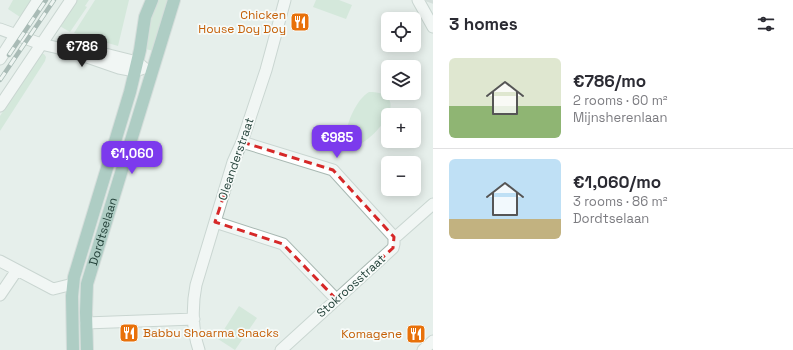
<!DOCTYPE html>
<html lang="en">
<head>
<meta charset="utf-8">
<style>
  :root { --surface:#fff; --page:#f7f7f7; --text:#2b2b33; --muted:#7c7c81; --line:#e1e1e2; --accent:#7c3aed }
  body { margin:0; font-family:"Space Grotesk",sans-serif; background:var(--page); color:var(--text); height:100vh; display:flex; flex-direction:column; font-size:15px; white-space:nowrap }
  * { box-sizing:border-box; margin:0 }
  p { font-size:13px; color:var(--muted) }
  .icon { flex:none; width:22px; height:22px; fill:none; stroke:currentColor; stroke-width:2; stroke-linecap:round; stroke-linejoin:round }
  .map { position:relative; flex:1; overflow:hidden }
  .drawer { display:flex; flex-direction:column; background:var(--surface); width:360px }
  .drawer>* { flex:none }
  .controls { position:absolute; left:381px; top:12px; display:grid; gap:8px }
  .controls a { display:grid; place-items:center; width:40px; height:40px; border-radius:6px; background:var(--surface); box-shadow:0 2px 10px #0003; font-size:20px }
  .price { position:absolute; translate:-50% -34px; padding:0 9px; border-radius:8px; background:var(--accent); color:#fff; font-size:13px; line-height:26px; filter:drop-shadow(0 1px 2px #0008) }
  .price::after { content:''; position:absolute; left:50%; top:24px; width:12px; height:9px; margin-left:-6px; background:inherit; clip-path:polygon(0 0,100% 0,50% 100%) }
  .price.selected { background:#222; color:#fff }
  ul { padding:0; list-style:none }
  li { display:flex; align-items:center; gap:12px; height:100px; padding:0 16px }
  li+li { border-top:1px solid var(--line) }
  li span { display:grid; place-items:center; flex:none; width:112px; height:80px; border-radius:6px; color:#555 }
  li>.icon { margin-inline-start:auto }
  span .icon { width:48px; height:48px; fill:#fffc; stroke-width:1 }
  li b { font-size:17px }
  h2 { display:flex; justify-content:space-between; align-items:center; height:48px; padding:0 16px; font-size:17px }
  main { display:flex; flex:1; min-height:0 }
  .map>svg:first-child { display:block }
</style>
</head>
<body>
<main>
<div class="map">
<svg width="433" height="350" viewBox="0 0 433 350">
  <rect width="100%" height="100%" fill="#e6efeb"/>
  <path fill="#bfe0c8" d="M13,0H32L20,17L8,9Z
    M75,0H89L85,6L87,7L70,32L58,25Z
    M95,0H129L118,46L74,33Z
    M156,0H171L154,51L145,49L149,27Z
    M316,0H339L352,5L346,19L313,7Z
    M40,54H44L46,57L45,61L0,131V116Z
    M369,92C374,92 379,92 384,95C403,105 376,134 365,141C331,165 349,103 369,92Z
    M239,306L257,318L235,350L218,339Z"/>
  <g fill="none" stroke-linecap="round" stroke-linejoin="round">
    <path stroke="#bfccc8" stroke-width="11" stroke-dasharray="11 5.5" stroke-linecap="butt" d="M431,3L432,0"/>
    <g stroke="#a8b8b2" stroke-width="13">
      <path id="minor" d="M418,0L433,27
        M0,29L41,44L67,50L119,68L135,71L144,68
        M81,50L109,55L137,62L144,68
        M0,59L38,0
        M0,106L71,0
        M242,142L333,170L394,237
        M215,222L283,244L336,299
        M394,237L398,235L433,204
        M0,261L53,289L73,284
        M0,295L17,270
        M86,323L194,319
        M199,350C192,330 192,305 196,285L233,162L242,142L266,70L285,0
        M281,350L393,248L394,244V237
        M423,350L433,341"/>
    </g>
    <g stroke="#c2cac8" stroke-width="14">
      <g id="major">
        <path d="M73,350L72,296L74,277L130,92L140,50L145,17L152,0"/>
        <path id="s1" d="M87,350L86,312L87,284L174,0"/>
      </g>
    </g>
    <use href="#minor" stroke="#fff" stroke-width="11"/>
    <use href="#major" stroke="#6aa596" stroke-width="12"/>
    <g stroke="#5f7d75" stroke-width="4.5">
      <path id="rail" d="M9,55L46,0
        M0,80L54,0"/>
    </g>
    <use href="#rail" stroke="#f7fbf9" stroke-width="3" stroke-dasharray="9" stroke-linecap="butt"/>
  </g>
  <path d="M0 0H433V350H0ZM242,142L333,170L394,237L393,248L336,299L283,244L215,222Z" fill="#e6efeb" fill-opacity=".55" fill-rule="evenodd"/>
  <path fill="none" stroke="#d62828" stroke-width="3" stroke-dasharray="8 5" stroke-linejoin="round" d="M242,142L333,170L394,237L393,248L336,299L283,244L215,222Z"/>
  <defs>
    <g id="restaurant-square" transform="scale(1)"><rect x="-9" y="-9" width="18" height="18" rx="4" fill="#e8710a" stroke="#f7fbf9"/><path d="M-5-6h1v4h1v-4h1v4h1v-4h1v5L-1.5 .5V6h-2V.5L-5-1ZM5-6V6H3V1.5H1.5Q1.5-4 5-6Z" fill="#fff"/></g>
  </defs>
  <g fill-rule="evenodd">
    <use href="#restaurant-square" x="300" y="22"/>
    <use href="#restaurant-square" x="129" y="333"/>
    <use href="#restaurant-square" x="416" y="334"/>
  </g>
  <g text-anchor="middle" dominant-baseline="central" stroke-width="3.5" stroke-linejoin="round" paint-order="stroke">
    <g font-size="12" fill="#c56008" stroke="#f7fbf9" text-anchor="end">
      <text x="286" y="15">Chicken<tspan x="286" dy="14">House Doy Doy</tspan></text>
      <text x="143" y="333" text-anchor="start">Babbu Shoarma Snacks</text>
      <text x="402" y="334">Komagene</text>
    </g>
    <g font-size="12" fill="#24423a" stroke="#f7fbf9">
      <text transform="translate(236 159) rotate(-71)">Oleanderstraat</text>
      <text stroke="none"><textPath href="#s1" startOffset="121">Dordtselaan</textPath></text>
      <text transform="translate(351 286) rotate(-42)">Stokroosstraat</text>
    </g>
  </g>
</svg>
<div class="controls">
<a><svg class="icon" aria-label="locate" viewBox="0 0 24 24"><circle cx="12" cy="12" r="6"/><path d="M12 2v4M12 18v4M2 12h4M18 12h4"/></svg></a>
<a><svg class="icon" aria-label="layers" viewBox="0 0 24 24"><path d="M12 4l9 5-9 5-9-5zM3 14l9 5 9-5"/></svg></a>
<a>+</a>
<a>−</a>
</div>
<b class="price selected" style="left:82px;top:68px">€786</b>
<b class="price" style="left:337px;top:159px">€985</b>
<b class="price" style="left:132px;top:175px">€1,060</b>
</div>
<section class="drawer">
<h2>3 homes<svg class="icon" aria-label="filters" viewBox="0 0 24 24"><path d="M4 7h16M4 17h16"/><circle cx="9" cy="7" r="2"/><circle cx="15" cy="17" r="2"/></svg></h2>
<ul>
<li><span style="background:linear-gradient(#dfe7d0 60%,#8fb573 0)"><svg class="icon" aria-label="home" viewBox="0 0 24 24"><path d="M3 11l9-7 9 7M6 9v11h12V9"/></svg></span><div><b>€786/mo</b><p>2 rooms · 60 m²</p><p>Mijnsherenlaan</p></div></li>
<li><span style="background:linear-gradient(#bfe0f5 75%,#c2b280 0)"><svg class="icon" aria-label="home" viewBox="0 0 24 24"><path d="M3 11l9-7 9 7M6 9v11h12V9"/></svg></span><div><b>€1,060/mo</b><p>3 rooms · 86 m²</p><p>Dordtselaan</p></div></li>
</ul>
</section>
</main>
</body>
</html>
